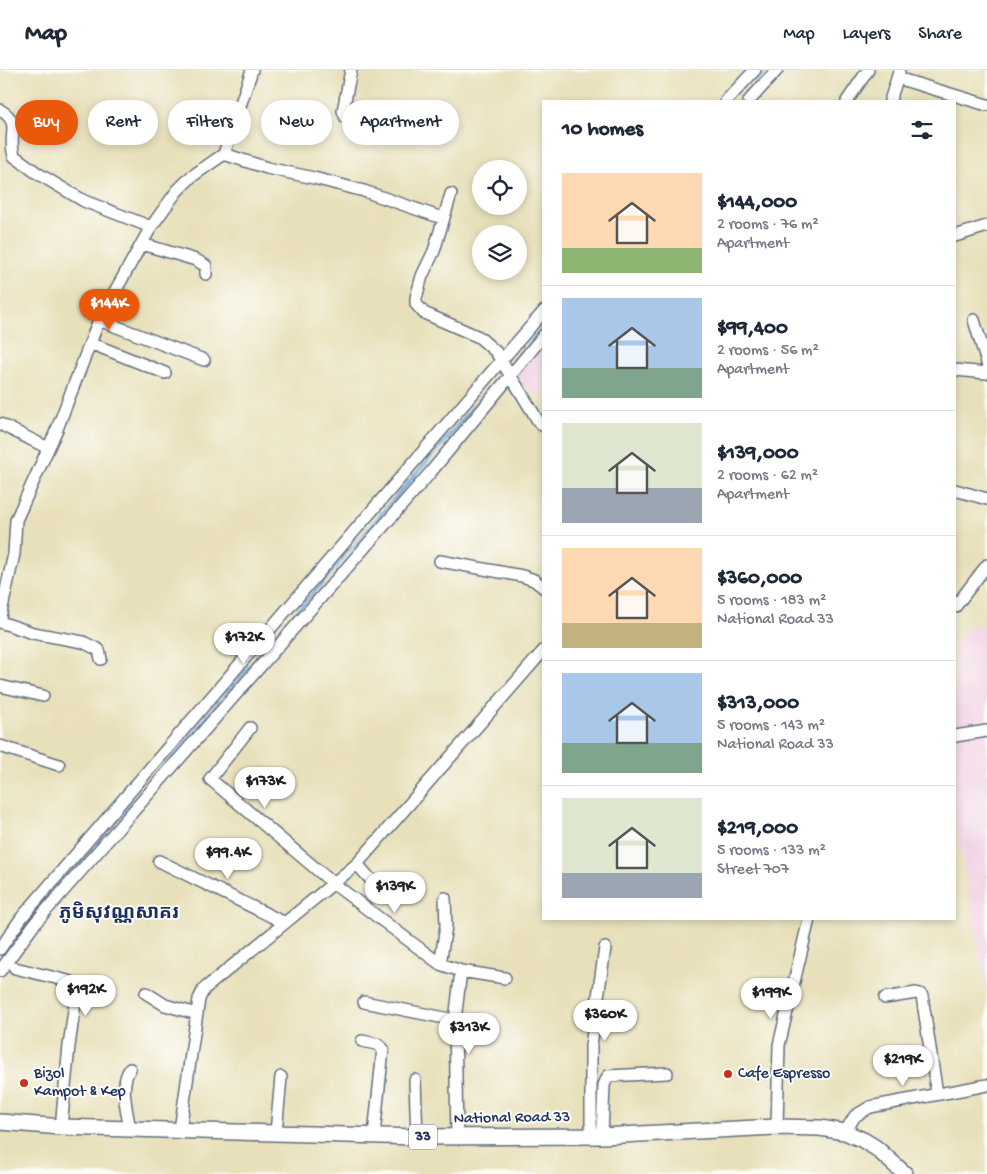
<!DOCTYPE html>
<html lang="en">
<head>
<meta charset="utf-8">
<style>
  :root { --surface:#fff; --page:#f6f6f7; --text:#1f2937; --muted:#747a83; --line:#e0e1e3; --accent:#ea580c }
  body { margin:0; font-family:"Gochi Hand","Noto Sans Khmer",sans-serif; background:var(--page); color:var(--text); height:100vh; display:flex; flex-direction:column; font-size:19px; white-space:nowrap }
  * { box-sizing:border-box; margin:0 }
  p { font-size:16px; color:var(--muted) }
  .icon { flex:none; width:28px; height:28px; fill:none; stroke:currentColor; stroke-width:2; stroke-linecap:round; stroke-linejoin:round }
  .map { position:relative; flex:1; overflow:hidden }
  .details { position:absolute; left:542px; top:30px; width:414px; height:820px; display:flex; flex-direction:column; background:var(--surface); border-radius:0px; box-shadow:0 2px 8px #0003 }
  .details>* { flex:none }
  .top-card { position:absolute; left:15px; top:30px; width:452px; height:45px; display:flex; gap:10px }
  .buttons { position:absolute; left:472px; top:90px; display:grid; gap:10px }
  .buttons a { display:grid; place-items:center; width:55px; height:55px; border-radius:50%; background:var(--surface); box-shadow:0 2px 8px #0003; font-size:25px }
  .price { position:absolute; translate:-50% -42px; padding:0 11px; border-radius:18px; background:#fff; color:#222; font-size:16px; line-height:32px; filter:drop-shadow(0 1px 2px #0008) }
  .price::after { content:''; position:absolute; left:50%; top:30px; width:15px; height:11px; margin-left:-8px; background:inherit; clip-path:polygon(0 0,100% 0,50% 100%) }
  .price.selected { background:var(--accent); color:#fff }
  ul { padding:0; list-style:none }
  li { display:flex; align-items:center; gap:15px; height:125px; padding:0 20px }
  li+li { border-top:1px solid var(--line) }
  li span { display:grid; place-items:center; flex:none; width:140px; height:100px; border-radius:0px; color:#555 }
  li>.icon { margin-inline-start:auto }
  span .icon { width:60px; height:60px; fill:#fffc; stroke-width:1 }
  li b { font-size:21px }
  h2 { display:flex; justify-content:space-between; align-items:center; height:60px; padding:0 20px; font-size:21px }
  .pill { padding:0 18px; border-radius:22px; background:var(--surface); box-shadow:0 2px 8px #0003; font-size:18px; line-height:45px }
  .pill.selected { background:var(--accent); color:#fff }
  header { display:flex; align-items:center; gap:30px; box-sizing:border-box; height:70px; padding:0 25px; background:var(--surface); border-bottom:1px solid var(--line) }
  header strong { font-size:24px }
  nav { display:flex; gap:28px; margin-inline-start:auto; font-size:18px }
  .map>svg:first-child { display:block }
</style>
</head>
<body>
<header>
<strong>Map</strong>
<nav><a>Map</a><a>Layers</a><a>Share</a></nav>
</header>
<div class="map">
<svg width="987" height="1104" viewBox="0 0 987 1104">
  <rect width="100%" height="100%" fill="#fdfcf7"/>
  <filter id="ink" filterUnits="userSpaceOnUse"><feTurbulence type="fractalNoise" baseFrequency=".02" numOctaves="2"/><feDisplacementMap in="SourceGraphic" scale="10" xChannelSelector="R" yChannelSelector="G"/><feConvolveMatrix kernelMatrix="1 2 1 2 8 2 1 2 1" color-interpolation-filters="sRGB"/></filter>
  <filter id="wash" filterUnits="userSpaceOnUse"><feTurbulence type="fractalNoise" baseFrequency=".0096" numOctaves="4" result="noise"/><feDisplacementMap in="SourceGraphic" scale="20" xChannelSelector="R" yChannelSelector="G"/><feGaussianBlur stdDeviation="1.12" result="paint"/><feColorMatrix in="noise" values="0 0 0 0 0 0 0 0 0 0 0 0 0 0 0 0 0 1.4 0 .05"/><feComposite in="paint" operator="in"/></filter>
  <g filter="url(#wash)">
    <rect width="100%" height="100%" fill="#e8e0ba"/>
    <path fill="#f0d0e5" d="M544,270V328L526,319L517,303Z
      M987,555V921L955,749V576L967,558Z"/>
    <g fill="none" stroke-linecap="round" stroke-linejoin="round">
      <path stroke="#68a7da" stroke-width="4" d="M740,31L769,0
        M39,840L544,256
        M0,892L14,869L33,847"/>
    </g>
  </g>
  <g filter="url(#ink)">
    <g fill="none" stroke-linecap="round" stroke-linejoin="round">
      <g stroke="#636d7e" stroke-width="14">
        <path id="minor" d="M351,0L343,41L346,48L373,59
          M897,8L987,35
          M726,31L755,0
          M749,31L777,0
          M847,31L868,0
          M890,31L899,2
          M0,40C23,53 7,64 14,86L37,103L84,131L151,157
          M224,84L267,98L314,108L364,121L442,148
          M451,124L434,181L422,206L416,228V234L424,243L479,267L496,282L540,354L544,356
          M955,166L987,156
          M142,174L196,190L206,196V204
          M99,250L204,290
          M974,250L987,293
          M90,273L165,303
          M955,300L987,303
          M0,354L48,378
          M955,420L987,429
          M440,491L522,506L534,510L544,518
          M955,537L987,495
          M0,547L14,484L16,450L57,359L99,250L151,157L177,121L191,107L224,84L252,0
          M0,552L33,563L83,572L99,580L101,589
          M0,616L43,626
          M250,658L210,709L334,814L440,894L461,901L505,908
          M955,666L987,661
          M0,676L59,695
          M159,791L285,853
          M357,794L372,811L396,821
          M0,879L22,847L544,241
          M440,894L446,856L445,828
          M15,898L64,910L71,912L77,919L69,976L61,1057
          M0,901L36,852L430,403L544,265
          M146,923L165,935L197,944
          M885,928L916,923L920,924L922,926L937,1024
          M364,932L455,950
          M362,971L377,974L383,979L374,1065
          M130,999C119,1015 127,1041 130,1059
          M415,1010L417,1067
          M777,1057L779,975L809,849
          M180,1060L199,929L204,919L357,794L544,580
          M845,1062L855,1046L870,1037L987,1015
          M276,1063L281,1007
          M591,1066V976L605,878
          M602,1066L604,1015L608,1006L667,1003
          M457,1067L455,950L461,901"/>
      </g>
      <g stroke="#636d7e" stroke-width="18">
        <path id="major" d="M0,1052L61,1057L417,1067L602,1066L777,1057L820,1058L845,1062L863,1070L876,1078L905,1104"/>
      </g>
      <use href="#minor" stroke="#fff" stroke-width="11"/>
      <use href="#major" stroke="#fff" stroke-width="15"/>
    </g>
  </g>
  <g fill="#c8321e" stroke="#fdfcf7" stroke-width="2">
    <circle cx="728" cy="1004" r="5"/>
    <circle cx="24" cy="1013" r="5"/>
  </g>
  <g text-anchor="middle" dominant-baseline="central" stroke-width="4" stroke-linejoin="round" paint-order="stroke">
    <rect fill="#fdfcf7" stroke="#5f6c8c" stroke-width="1" x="409" y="1054.5" width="28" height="25" rx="4"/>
    <g font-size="15" font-weight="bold" fill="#1b2f5e">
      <text x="423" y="1067">33</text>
    </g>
    <g font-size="16" fill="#1b2f5e" stroke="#fdfcf7" text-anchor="start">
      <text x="34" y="1004">Bizol<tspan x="34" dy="18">Kampot &amp; Kep</tspan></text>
      <text x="738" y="1004">Cafe Espresso</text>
    </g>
    <g font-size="16" fill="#1b2f5e" stroke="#fdfcf7">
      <text transform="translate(512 1049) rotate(-1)">National Road 33</text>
    </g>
    <g font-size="19" font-weight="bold" fill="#1b2f5e" stroke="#fdfcf7">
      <text x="119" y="844">ភូមិសុវណ្ណសាគរ</text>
    </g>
  </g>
</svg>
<div class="buttons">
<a><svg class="icon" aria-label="locate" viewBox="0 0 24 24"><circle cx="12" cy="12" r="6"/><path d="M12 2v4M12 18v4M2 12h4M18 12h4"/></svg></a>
<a><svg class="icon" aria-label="layers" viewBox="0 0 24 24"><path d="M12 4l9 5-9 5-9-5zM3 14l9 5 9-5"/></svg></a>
</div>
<b class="price selected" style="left:109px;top:261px">$144K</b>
<b class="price" style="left:244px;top:595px">$172K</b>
<b class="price" style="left:265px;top:739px">$173K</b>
<b class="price" style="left:228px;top:810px">$99.4K</b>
<b class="price" style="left:395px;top:844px">$139K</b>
<b class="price" style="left:86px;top:947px">$192K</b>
<b class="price" style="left:771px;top:950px">$199K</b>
<b class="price" style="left:605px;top:972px">$360K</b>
<b class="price" style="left:469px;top:985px">$313K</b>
<b class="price" style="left:903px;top:1017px">$219K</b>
<div class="top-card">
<a class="pill selected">Buy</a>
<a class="pill">Rent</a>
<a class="pill">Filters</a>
<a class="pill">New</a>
<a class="pill">Apartment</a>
</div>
<section class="details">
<h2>10 homes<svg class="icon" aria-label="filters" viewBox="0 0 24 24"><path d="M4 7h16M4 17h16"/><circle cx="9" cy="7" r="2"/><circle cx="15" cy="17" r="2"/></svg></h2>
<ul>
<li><span style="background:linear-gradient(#ffd9b3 75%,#8fb573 0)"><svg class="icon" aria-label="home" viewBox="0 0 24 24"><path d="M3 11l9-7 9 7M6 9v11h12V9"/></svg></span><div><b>$144,000</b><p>2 rooms · 76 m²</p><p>Apartment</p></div></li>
<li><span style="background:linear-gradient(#a9c7e8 70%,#7fa58c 0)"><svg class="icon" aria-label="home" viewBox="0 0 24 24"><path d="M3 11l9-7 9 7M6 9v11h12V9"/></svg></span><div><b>$99,400</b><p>2 rooms · 56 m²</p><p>Apartment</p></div></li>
<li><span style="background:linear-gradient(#dfe7d0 65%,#9aa5b1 0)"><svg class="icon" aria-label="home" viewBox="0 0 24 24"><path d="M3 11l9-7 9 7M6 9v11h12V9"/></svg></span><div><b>$139,000</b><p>2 rooms · 62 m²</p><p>Apartment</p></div></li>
<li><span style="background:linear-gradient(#ffd9b3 75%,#c2b280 0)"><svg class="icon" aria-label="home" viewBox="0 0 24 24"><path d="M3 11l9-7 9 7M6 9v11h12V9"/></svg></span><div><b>$360,000</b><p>5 rooms · 183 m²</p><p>National Road 33</p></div></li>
<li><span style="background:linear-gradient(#a9c7e8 70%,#7fa58c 0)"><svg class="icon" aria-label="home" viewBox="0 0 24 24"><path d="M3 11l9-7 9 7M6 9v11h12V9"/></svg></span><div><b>$313,000</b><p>5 rooms · 143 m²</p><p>National Road 33</p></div></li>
<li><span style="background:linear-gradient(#dfe7d0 75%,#9aa5b1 0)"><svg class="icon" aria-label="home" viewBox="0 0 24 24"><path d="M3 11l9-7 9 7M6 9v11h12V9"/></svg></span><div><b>$219,000</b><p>5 rooms · 133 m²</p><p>Street 707</p></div></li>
</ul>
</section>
</div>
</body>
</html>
